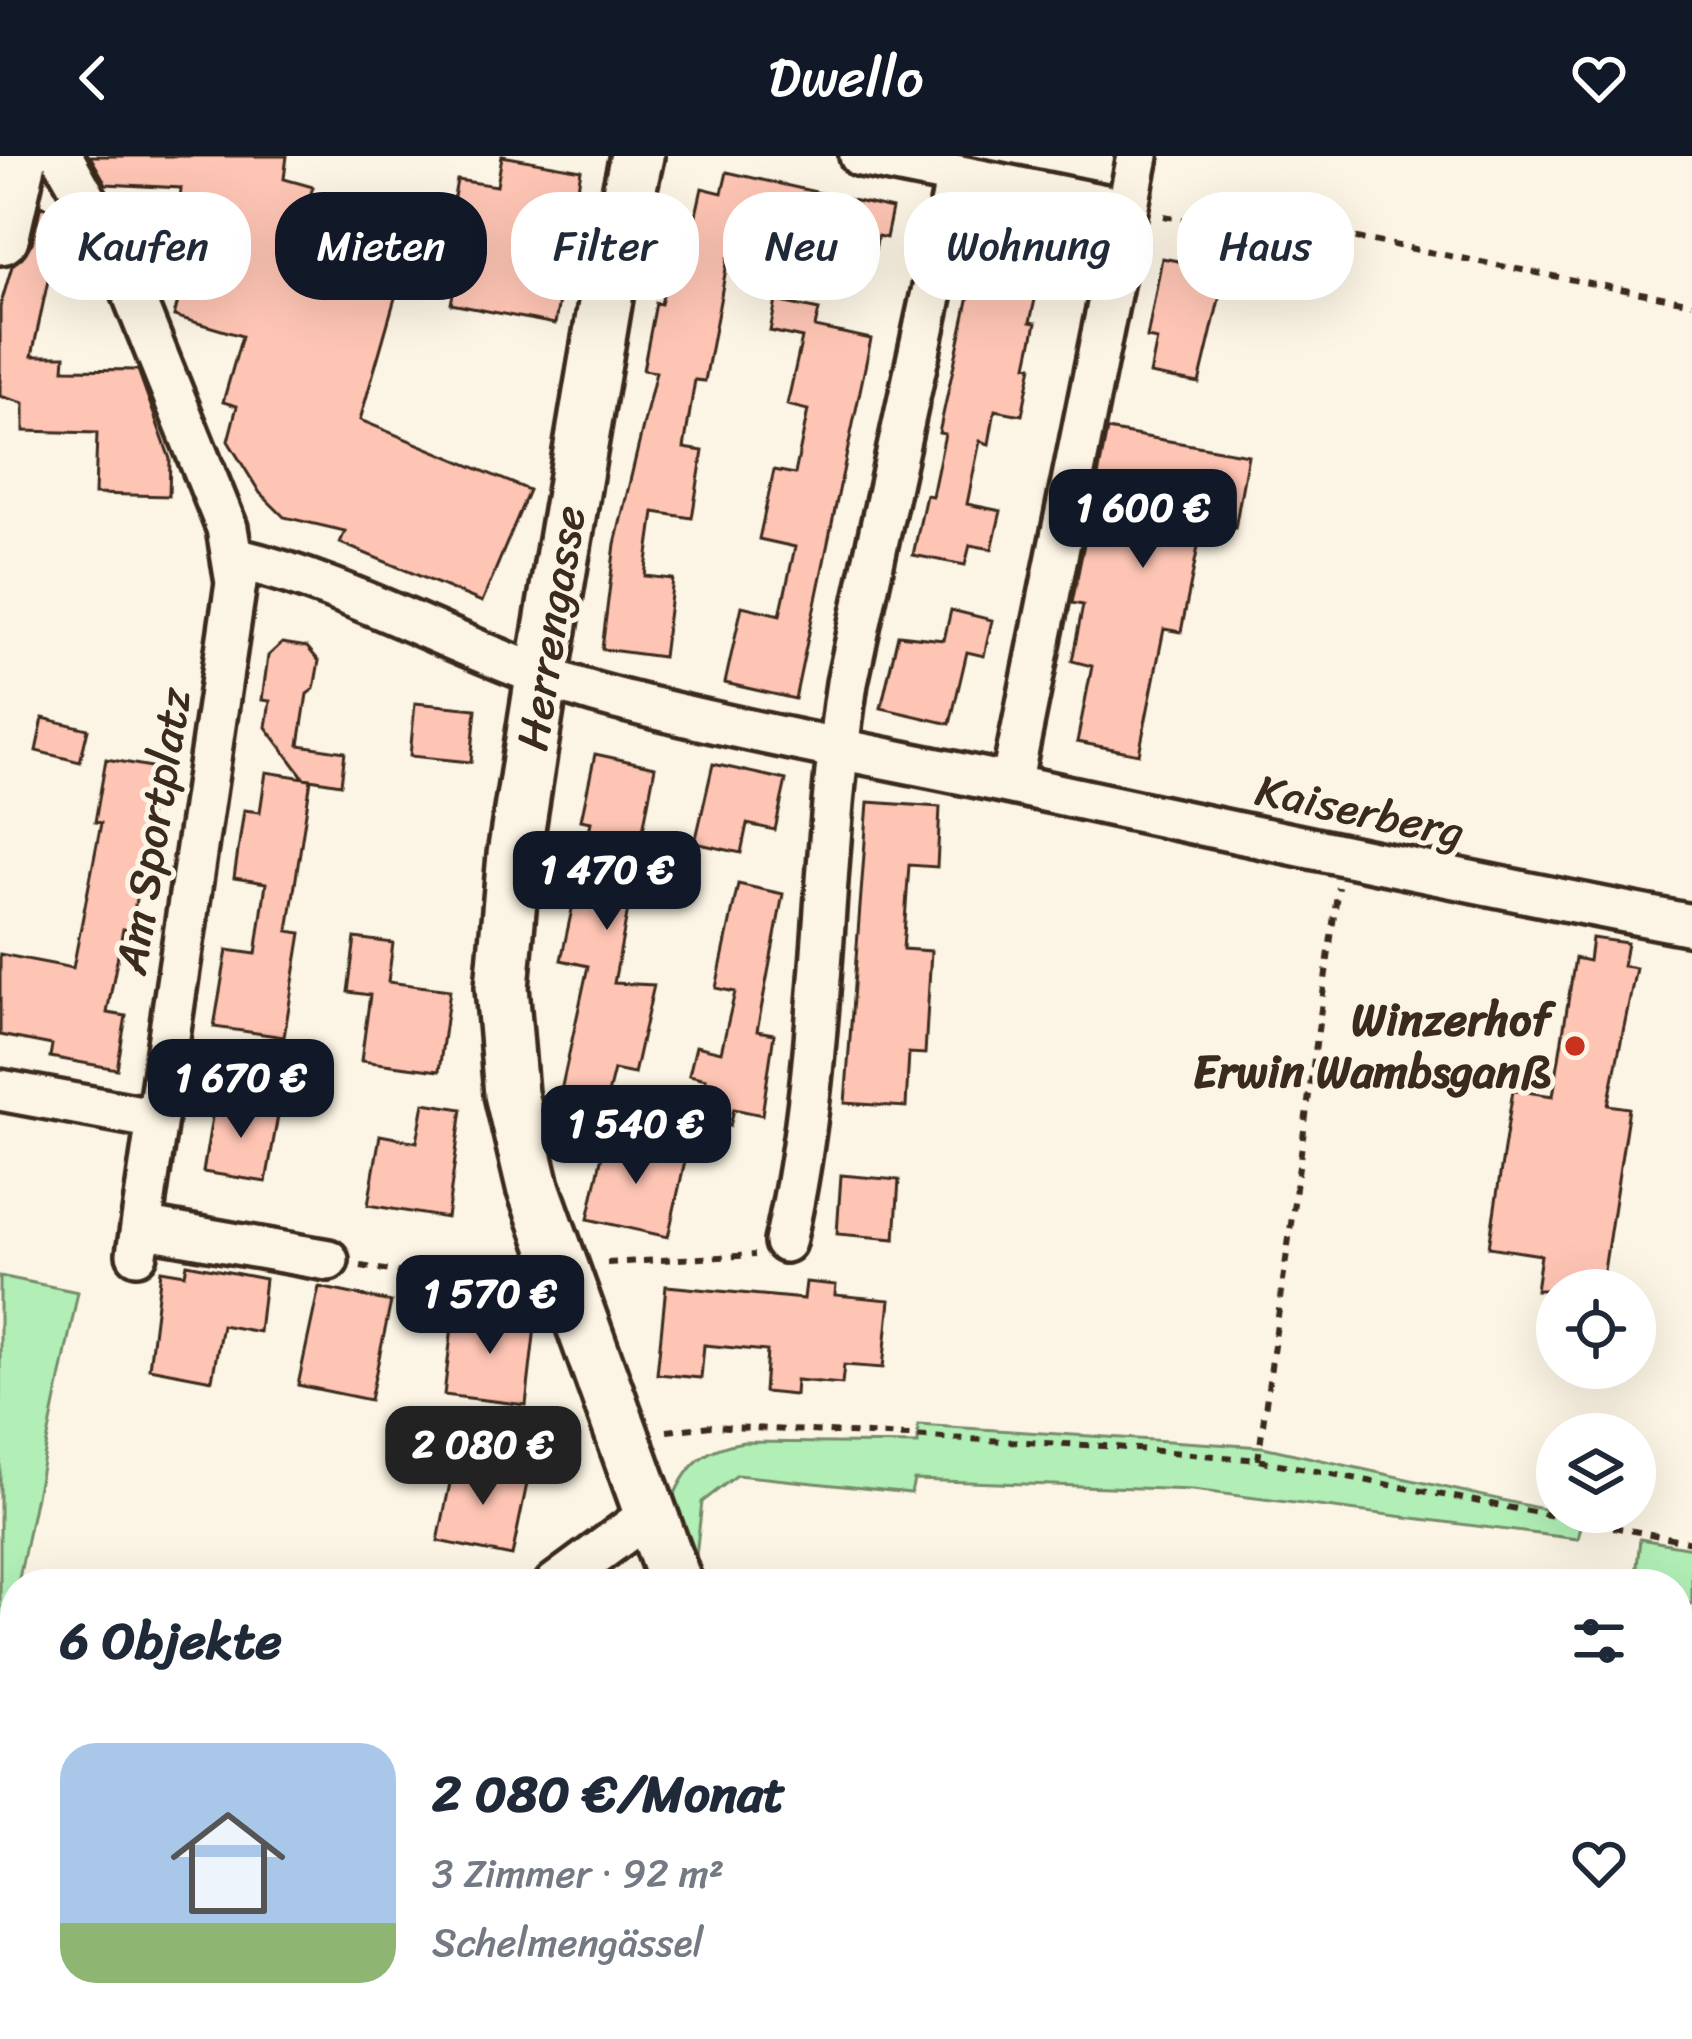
<!DOCTYPE html>
<html lang="de">
<head>
<meta charset="utf-8">
<style>
  :root { --surface:#fff; --page:#f2f2f3; --text:#1f2937; --muted:#747a83; --accent:#111827 }
  body { margin:0; font-family:Sriracha,sans-serif; background:var(--page); color:var(--text); height:100vh; display:flex; flex-direction:column; font-size:45px; white-space:nowrap }
  * { box-sizing:border-box; margin:0 }
  p { font-size:39px; color:var(--muted) }
  .icon { flex:none; width:66px; height:66px; fill:none; stroke:currentColor; stroke-width:2; stroke-linecap:round; stroke-linejoin:round }
  .map { position:relative; flex:1; overflow:hidden }
  .drawer { position:absolute; left:0px; top:1413px; width:1692px; height:471px; display:flex; flex-direction:column; background:var(--surface); border-radius:48px 48px 0 0; box-shadow:0 12px 48px #0002 }
  .drawer>* { flex:none }
  .hud { position:absolute; left:36px; top:36px; width:1620px; height:108px; display:flex; gap:24px }
  .controls { position:absolute; left:1536px; top:1113px; display:grid; gap:24px }
  .controls a { display:grid; place-items:center; width:120px; height:120px; border-radius:50%; background:var(--surface); box-shadow:0 12px 48px #0002; font-size:60px }
  .price { position:absolute; translate:-50% -102px; padding:0 27px; border-radius:24px; background:var(--accent); color:#fff; font-size:39px; line-height:78px; filter:drop-shadow(0 3px 6px #0008) }
  .price::after { content:''; position:absolute; left:50%; top:72px; width:36px; height:27px; margin-left:-18px; background:inherit; clip-path:polygon(0 0,100% 0,50% 100%) }
  .price.current { background:#222; color:#fff }
  ul { padding:0; list-style:none }
  li { display:flex; align-items:center; gap:36px; height:300px; padding:0 60px }
  li span { display:grid; place-items:center; flex:none; width:336px; height:240px; border-radius:36px; color:#555 }
  li>.icon { margin-inline-start:auto }
  span .icon { width:144px; height:144px; fill:#fffc; stroke-width:1 }
  li b { font-size:51px }
  h2 { display:flex; justify-content:space-between; align-items:center; height:144px; padding:0 60px; font-size:51px }
  .tag { padding:0 42px; border-radius:48px; background:var(--surface); box-shadow:0 12px 48px #0002; font-size:42px; line-height:108px }
  .tag.current { background:var(--accent); color:#fff }
  header { display:flex; justify-content:space-between; align-items:center; height:156px; padding:0 60px; background:var(--accent); color:#fff; font-size:54px; font-weight:600 }
  .map>svg:first-child { display:block }
</style>
</head>
<body>
<header><svg class="icon" aria-label="back" viewBox="0 0 24 24"><path d="M15 5l-7 7 7 7"/></svg>Dwello<svg class="icon" aria-label="heart" viewBox="0 0 24 24"><path d="M12 20l-8-8c-3-5 5-10 8-4 3-6 11-1 8 4z"/></svg></header>
<div class="map">
<svg width="1692" height="1883" viewBox="0 0 1692 1883">
  <rect width="100%" height="100%" fill="#fcf5e5"/>
  <filter id="ink" filterUnits="userSpaceOnUse"><feTurbulence type="fractalNoise" baseFrequency=".00833" numOctaves="2"/><feDisplacementMap in="SourceGraphic" scale="24" xChannelSelector="R" yChannelSelector="G"/><feConvolveMatrix kernelMatrix="1 2 1 2 8 2 1 2 1" color-interpolation-filters="sRGB"/></filter>
  <g filter="url(#ink)">
    <path fill="#b1efb6" stroke="#768c6a" stroke-width="3" d="M0,1120L78,1136L0,1515Z
      M918,1269L1263,1291L1583,1362L1578,1383L1193,1334L914,1324L911,1337L737,1319L702,1346L696,1400L673,1342C688,1307 704,1293 743,1286L918,1288Z
      M1640,1383L1692,1392V1448L1677,1446V1428H1635Z"/>
    <path fill="#fec5b4" stroke="#3b2a1e" stroke-width="3" d="M90,0H287L284,23L313,31L292,98L399,128L360,264L529,334L482,446L340,387L345,375L284,361L260,337L228,285L237,250L223,246L242,180L174,160L187,112L175,108L181,32L106,28Z
      M502,0L581,14L555,168L451,148L457,116L421,109L430,61L450,64L457,24L497,30Z
      M727,16L892,53L886,82L878,80L870,116L807,102L809,93L747,79L742,105L728,102L705,225L695,224L684,292L703,295L692,362L654,356L645,420L673,423L663,501L602,493L615,388L656,216L643,214L656,147L661,148L671,106L685,108L702,32L722,37Z
      M41,49L71,65L50,115L32,200H65L64,213L138,214L170,303L169,340L95,338L97,277L24,275V247L0,240V151L12,110L32,87Z
      M984,71L1048,85L1030,166L1036,167L1027,209L1032,210L1022,259L995,254L989,288L980,285L967,348L1001,355L992,393L970,389L965,409L913,399L926,339L932,340L945,278L939,277Z
      M1162,102L1226,114L1199,227L1150,218L1157,184L1147,182Z
      M776,145L819,154L815,171L871,183L795,543L725,527L742,450L780,459L795,391L759,383L774,314L795,318L808,254L787,249L802,182L770,175Z
      M1107,274L1248,299L1235,372L1203,366L1181,476L1164,473L1139,598L1077,586L1092,510L1072,505L1083,449L1072,447L1085,383L1131,353L1093,346Z
      M951,454L992,464L984,500L967,496L950,568L881,552L898,479L944,484Z
      M282,487L307,491L319,505L314,533L307,538L299,589L345,596L341,628L304,622L266,571L270,545L262,544L268,500Z
      M415,547L476,553L471,606L410,600Z
      M43,562L88,573L80,606L36,595Z
      M595,598L655,611L614,827L654,829L634,918L614,914L604,954L559,944L588,810L561,804L591,666L581,664Z
      M106,603L157,612L131,774L123,773L107,857L126,860L117,913L50,901L52,889L0,879V798L73,812L101,667L95,666Z
      M713,608L786,624L775,674L747,668L741,697L695,687Z
      M266,616L311,623L288,775L301,777L284,881L214,871L227,794L256,798L266,727L234,722L244,654L260,656Z
      M868,646L940,651L937,711L909,709L903,793L931,795L925,898L909,897L906,951L845,947Z
      M738,728L783,738L757,875L774,878L762,959L734,953L730,970L698,963L706,923L689,919L696,890L721,896L735,836L716,832Z
      M355,782L393,787L388,826L450,834L439,915L361,905L370,839L348,836Z
      M1592,782L1627,787L1623,810L1636,812L1608,949L1629,952L1601,1134H1536L1541,1099L1489,1091L1513,934L1553,940L1575,802L1589,805Z
      M215,943L279,954L266,1026L203,1016Z
      M424,947L462,953L447,1062L368,1049L380,979L417,986Z
      M607,976L639,983L636,994L685,1005L668,1081L588,1063Z
      M841,1019L899,1024L895,1083L837,1078Z
      M187,1108L265,1123L259,1176L222,1169L212,1224L149,1212L161,1114L185,1118Z
      M806,1126L836,1129L835,1139L890,1144L883,1212L844,1209L842,1228L796,1224L795,1239L764,1236L767,1195L704,1189L701,1222L657,1218L666,1130L804,1143Z
      M319,1131L391,1146L370,1244L298,1229Z
      M454,1153L536,1162L526,1249L444,1239Z
      M455,1303L529,1318L512,1400L438,1385Z"/>
    <g fill="none" stroke-linecap="round" stroke-linejoin="round">
      <g stroke="#3b2a1e" stroke-width="48">
        <path id="minor" d="M62,0L115,94L227,372L236,427L137,1098
          M860,0L1125,53
          M234,402C367,433 484,510 617,543C749,577 883,601 1016,629C1241,678 1466,726 1692,769
          M1011,628L1138,0
          M0,934L157,963
          M141,1071L328,1104
          M785,1086C827,903 819,712 847,527L957,21
          M555,1428L650,1358
          M0,1782L15,1773"/>
      </g>
      <g stroke="#3b2a1e" stroke-width="60">
        <path id="tertiary" d="M637,0L608,130L542,521L514,699L502,831L511,938L533,1031L676,1428
          M801,1869L804,1883"/>
      </g>
      <g stroke="#3b2a1e" stroke-width="66">
        <path id="secondary" d="M0,79L18,0"/>
      </g>
      <path stroke="#3b2a1e" stroke-width="6" stroke-dasharray="9 9" stroke-linecap="butt" d="M1164,60L1335,92L1352,81L1692,147
        M607,1107L755,1099
        M361,1110L525,1138
        M667,1275L711,1270L1104,1290L1258,1304L1692,1386
        M1258,1304L1338,731
        M269,1871L461,1883"/>
      <use href="#minor" stroke="#fcf5e5" stroke-width="39"/>
      <use href="#tertiary" stroke="#fcf5e5" stroke-width="51"/>
      <use href="#secondary" stroke="#fcf5e5" stroke-width="57"/>
    </g>
  </g>
  <circle fill="#c8321e" stroke="#fcf5e5" stroke-width="4.5" cx="1575" cy="890" r="12"/>
  <g text-anchor="middle" dominant-baseline="central" stroke-width="10" stroke-linejoin="round" paint-order="stroke">
    <g font-size="45" fill="#3b2a1e" stroke="#fcf5e5">
      <text transform="translate(551 472) rotate(-81)">Herrengasse</text>
      <text transform="translate(1360 655) rotate(12)">Kaiserberg</text>
      <text transform="translate(153 675) rotate(-81)">Am Sportplatz</text>
    </g>
    <g font-size="45" font-weight="bold" fill="#3b2a1e" stroke="#fcf5e5" text-anchor="end">
      <text x="1551" y="864">Winzerhof<tspan x="1551" dy="52">Erwin Wambsganß</tspan></text>
    </g>
  </g>
</svg>
<div class="controls">
<a><svg class="icon" aria-label="locate" viewBox="0 0 24 24"><circle cx="12" cy="12" r="6"/><path d="M12 2v4M12 18v4M2 12h4M18 12h4"/></svg></a>
<a><svg class="icon" aria-label="layers" viewBox="0 0 24 24"><path d="M12 4l9 5-9 5-9-5zM3 14l9 5 9-5"/></svg></a>
</div>
<b class="price" style="left:1143px;top:415px">1 600 €</b>
<b class="price" style="left:607px;top:777px">1 470 €</b>
<b class="price" style="left:241px;top:985px">1 670 €</b>
<b class="price" style="left:636px;top:1031px">1 540 €</b>
<b class="price" style="left:490px;top:1201px">1 570 €</b>
<b class="price current" style="left:483px;top:1352px">2 080 €</b>
<div class="hud">
<a class="tag">Kaufen</a>
<a class="tag current">Mieten</a>
<a class="tag">Filter</a>
<a class="tag">Neu</a>
<a class="tag">Wohnung</a>
<a class="tag">Haus</a>
</div>
<section class="drawer">
<h2>6 Objekte<svg class="icon" aria-label="filters" viewBox="0 0 24 24"><path d="M4 7h16M4 17h16"/><circle cx="9" cy="7" r="2"/><circle cx="15" cy="17" r="2"/></svg></h2>
<ul>
<li><span style="background:linear-gradient(#a9c7e8 75%,#8fb573 0)"><svg class="icon" aria-label="home" viewBox="0 0 24 24"><path d="M3 11l9-7 9 7M6 9v11h12V9"/></svg></span><div><b>2 080 €/Monat</b><p>3 Zimmer · 92 m²</p><p>Schelmengässel</p></div><svg class="icon" aria-label="heart" viewBox="0 0 24 24"><path d="M12 20l-8-8c-3-5 5-10 8-4 3-6 11-1 8 4z"/></svg></li>
</ul>
</section>
</div>
</body>
</html>
